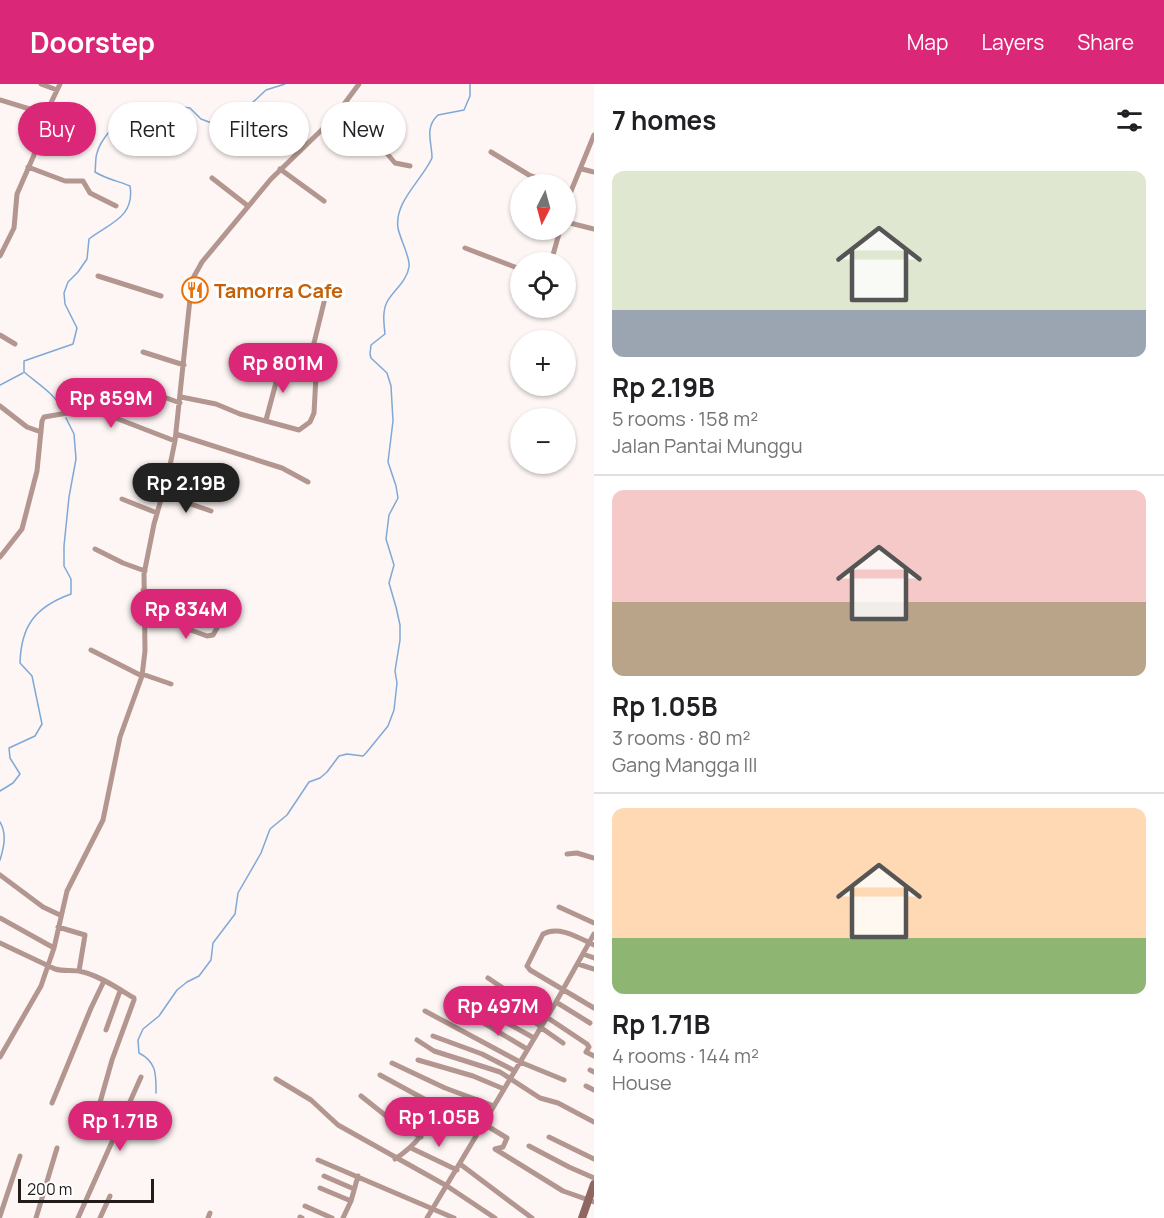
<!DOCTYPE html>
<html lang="en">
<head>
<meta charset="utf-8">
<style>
  :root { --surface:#fff; --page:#f2f2f2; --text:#202124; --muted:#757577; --line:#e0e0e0; --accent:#db2777 }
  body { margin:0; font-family:Manrope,sans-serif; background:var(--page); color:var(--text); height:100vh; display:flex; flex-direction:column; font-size:22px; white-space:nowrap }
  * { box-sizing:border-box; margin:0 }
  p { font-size:20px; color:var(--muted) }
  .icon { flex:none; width:33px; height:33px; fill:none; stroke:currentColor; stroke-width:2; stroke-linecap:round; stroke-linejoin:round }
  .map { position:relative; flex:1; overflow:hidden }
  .sheet { display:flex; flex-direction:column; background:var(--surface); width:570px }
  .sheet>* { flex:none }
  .top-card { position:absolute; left:18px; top:18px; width:486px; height:54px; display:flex; gap:12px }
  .needle { width:39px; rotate:186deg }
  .fabs { position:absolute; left:510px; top:90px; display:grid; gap:12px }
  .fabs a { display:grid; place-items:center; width:66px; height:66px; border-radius:50%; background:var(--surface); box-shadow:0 2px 4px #0004; font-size:30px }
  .scale { position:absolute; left:18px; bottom:15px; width:136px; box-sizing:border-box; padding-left:6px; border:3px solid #211b19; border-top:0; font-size:16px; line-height:21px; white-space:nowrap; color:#211b19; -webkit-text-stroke:4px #fff; paint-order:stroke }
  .price { position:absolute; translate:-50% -51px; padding:0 14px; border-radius:21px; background:var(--accent); color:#fff; font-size:20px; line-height:39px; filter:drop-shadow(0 2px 3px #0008) }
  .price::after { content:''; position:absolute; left:50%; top:36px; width:18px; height:14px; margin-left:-9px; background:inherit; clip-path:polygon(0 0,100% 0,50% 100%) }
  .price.active { background:#222; color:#fff }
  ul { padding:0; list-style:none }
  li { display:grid; align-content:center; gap:12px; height:318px; padding:0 18px }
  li+li { border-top:2px solid var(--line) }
  li span { display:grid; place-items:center; height:186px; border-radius:12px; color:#555 }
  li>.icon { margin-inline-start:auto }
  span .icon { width:108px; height:108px; fill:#fffc; stroke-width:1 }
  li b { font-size:26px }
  h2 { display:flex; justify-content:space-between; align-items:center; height:72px; padding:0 18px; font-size:26px }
  .pill { padding:0 21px; border-radius:27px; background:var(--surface); box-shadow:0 2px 4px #0004; font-size:21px; line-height:54px }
  .pill.active { background:var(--accent); color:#fff }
  header { display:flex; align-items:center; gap:36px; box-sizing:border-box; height:84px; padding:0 30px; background:var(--accent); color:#fff }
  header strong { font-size:28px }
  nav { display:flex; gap:33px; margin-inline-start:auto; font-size:21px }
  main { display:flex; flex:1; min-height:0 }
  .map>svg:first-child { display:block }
</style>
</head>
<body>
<header>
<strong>Doorstep</strong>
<nav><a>Map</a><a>Layers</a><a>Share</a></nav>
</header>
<main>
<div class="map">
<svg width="594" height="1134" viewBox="0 0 594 1134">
  <rect width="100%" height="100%" fill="#fdf6f4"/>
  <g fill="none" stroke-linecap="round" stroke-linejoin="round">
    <path stroke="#7fa8d6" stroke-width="1.5" d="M0,301L23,289
      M63,328C56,310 38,300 24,288V277L73,260L77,244L65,220L64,209L68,198L78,188L87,175L89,155C110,139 135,133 130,102C118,97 106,95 95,88C96,82 95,74 97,69C99,61 104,54 109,48C130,19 156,19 190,24L201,35L217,41L236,34L266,6L285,0
      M0,707L13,699L20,690L10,674L9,664L35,652L42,640L32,592L20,579C21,542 35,523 71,510V495L64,482V462L69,413L76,375L74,350L66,334
      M0,738C7,750 4,763 0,776
      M156,1009C156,991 157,978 139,969L138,956L143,945L159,932L177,906L187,898L199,892L211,876L213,859L235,830L238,809L261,769L270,745L287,731L309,698L320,694L327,688L339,672L347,670L363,672L366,669L388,642L394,626L397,599L395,587L400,556V541L396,523L389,499L394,481L386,455L389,431L398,414L396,402L388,378L393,337L391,302L387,289L371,274L370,270L371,261L385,250C384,240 382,228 387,218C393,207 407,197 409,183C411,175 400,155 398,144C394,118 422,96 432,74C432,58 424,44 438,31L464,26L470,12V0"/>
    <path stroke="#b39690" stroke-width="5" d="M41,0L57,6
      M0,16L46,30
      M333,35L357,54L384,66L395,79L410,82
      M491,68L529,91L555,100
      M28,83L65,97H83L90,109L116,122
      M280,85L324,117
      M582,85L594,88
      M212,94L248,122
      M566,126L569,112L594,51
      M566,138L594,145
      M465,164L520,185
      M0,172L14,144L17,110L34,71L37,48L60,0
      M551,178L560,146
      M98,192L161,212
      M0,251L15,260
      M143,268L184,281
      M145,306L180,319
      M181,313L216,320L240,330L299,346L310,338L314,329L316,292L313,263L327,206
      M0,322L27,343L41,348
      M266,336L281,280
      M176,350L282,384L308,398
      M170,383L234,407
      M162,410L211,427
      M122,415L157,429
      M95,465L123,479L145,487
      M0,473L22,445L37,387L42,337L44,333L85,326L113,333L175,357
      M143,506L210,522
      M144,532L166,537L207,552L213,551L217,544
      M91,566L142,592
      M142,590L171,600
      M567,770L577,769L594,774
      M0,791L43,823L60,831
      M559,823L594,839
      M0,834L54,864
      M58,843L85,851L79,887
      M0,859L55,885C65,888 73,885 83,888C100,892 119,905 134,914V916L112,976L99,1022
      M594,861C579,854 559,841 543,850L527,882L530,886L594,924
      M583,870L594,874
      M578,880L594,885
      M488,894L587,960L589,963L586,968L594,972
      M478,905L541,942
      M556,918L590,939
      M452,920L527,965
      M425,927L520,978L564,996
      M491,930L534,954
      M540,943L563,959
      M106,946L120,907
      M433,952L482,970L515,987
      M417,956L434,967L500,988L540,1014L558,1019L594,1038
      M0,973L41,902L54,864L67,807L103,736L120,653L142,592L145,567L144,490L154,440L168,391L175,357L192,196L202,178L271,95L333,35L359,0
      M418,976L473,992L504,1005
      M392,979L445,1004L494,1022
      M590,986L594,988
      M380,991L437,1022L484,1040L507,1054L503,1063L495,1065L563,1107L594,1118
      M276,995L311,1016L338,1041L447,1102L495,1134
      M586,1002L594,1006
      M361,1012L390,1035L421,1053
      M52,1019L91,924L104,897
      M549,1053L594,1075
      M529,1062L569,1083L594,1094
      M411,1064L457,1086
      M395,1075C420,1058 424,1048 437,1022
      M318,1076L454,1134
      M460,1080L532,1134
      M324,1092L354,1105
      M320,1104L351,1117
      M305,1122L332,1134
      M0,1132L20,1072
      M300,1133L302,1134
      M36,1134L57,1064
      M78,1134L141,993
      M100,1134L110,1112
      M208,1134L210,1129
      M343,1134L351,1117L358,1092
      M427,1134L556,918L594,850"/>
    <path stroke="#906760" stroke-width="8" d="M582,1134L594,1100"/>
  </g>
  <defs>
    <g id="restaurant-ring" transform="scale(1.35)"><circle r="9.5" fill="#fff" stroke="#e8710a" stroke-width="1.5"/><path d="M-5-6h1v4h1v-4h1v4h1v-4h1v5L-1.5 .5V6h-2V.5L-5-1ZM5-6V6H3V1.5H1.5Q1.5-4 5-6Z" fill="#e8710a"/></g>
  </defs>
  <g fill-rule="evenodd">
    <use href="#restaurant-ring" x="195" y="206"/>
  </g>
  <g text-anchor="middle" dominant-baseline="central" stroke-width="6" stroke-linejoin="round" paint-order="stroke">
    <g font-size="20" font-weight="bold" fill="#c56008" stroke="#fff" text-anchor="start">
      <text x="214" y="206">Tamorra Cafe</text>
    </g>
  </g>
</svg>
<div class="fabs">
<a><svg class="needle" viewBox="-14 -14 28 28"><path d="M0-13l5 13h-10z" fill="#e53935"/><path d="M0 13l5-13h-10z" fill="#757577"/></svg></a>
<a><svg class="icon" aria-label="locate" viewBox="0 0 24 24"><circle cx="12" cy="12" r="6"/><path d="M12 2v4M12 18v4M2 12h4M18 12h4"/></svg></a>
<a>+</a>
<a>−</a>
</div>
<div class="scale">200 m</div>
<b class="price" style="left:283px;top:310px">Rp 801M</b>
<b class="price" style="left:111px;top:345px">Rp 859M</b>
<b class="price active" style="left:186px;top:430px">Rp 2.19B</b>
<b class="price" style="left:186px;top:556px">Rp 834M</b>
<b class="price" style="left:498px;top:953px">Rp 497M</b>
<b class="price" style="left:439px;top:1064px">Rp 1.05B</b>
<b class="price" style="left:120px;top:1068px">Rp 1.71B</b>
<div class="top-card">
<a class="pill active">Buy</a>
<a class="pill">Rent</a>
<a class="pill">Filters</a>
<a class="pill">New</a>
</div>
</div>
<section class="sheet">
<h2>7 homes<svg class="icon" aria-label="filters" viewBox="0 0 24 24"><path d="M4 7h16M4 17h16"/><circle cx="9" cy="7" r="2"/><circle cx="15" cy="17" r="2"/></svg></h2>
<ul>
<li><span style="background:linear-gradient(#dfe7d0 75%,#9aa5b1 0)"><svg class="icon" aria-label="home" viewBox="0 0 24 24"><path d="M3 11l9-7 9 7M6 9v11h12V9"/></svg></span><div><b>Rp 2.19B</b><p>5 rooms · 158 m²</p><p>Jalan Pantai Munggu</p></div></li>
<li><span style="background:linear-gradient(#f6c9c9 60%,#b9a48a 0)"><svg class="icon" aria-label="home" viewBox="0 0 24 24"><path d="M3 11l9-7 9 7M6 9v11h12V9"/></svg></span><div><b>Rp 1.05B</b><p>3 rooms · 80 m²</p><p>Gang Mangga III</p></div></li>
<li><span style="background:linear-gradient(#ffd9b3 70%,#8fb573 0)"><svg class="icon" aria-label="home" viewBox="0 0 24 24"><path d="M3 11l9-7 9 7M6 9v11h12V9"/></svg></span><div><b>Rp 1.71B</b><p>4 rooms · 144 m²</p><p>House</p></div></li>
</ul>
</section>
</main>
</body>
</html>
